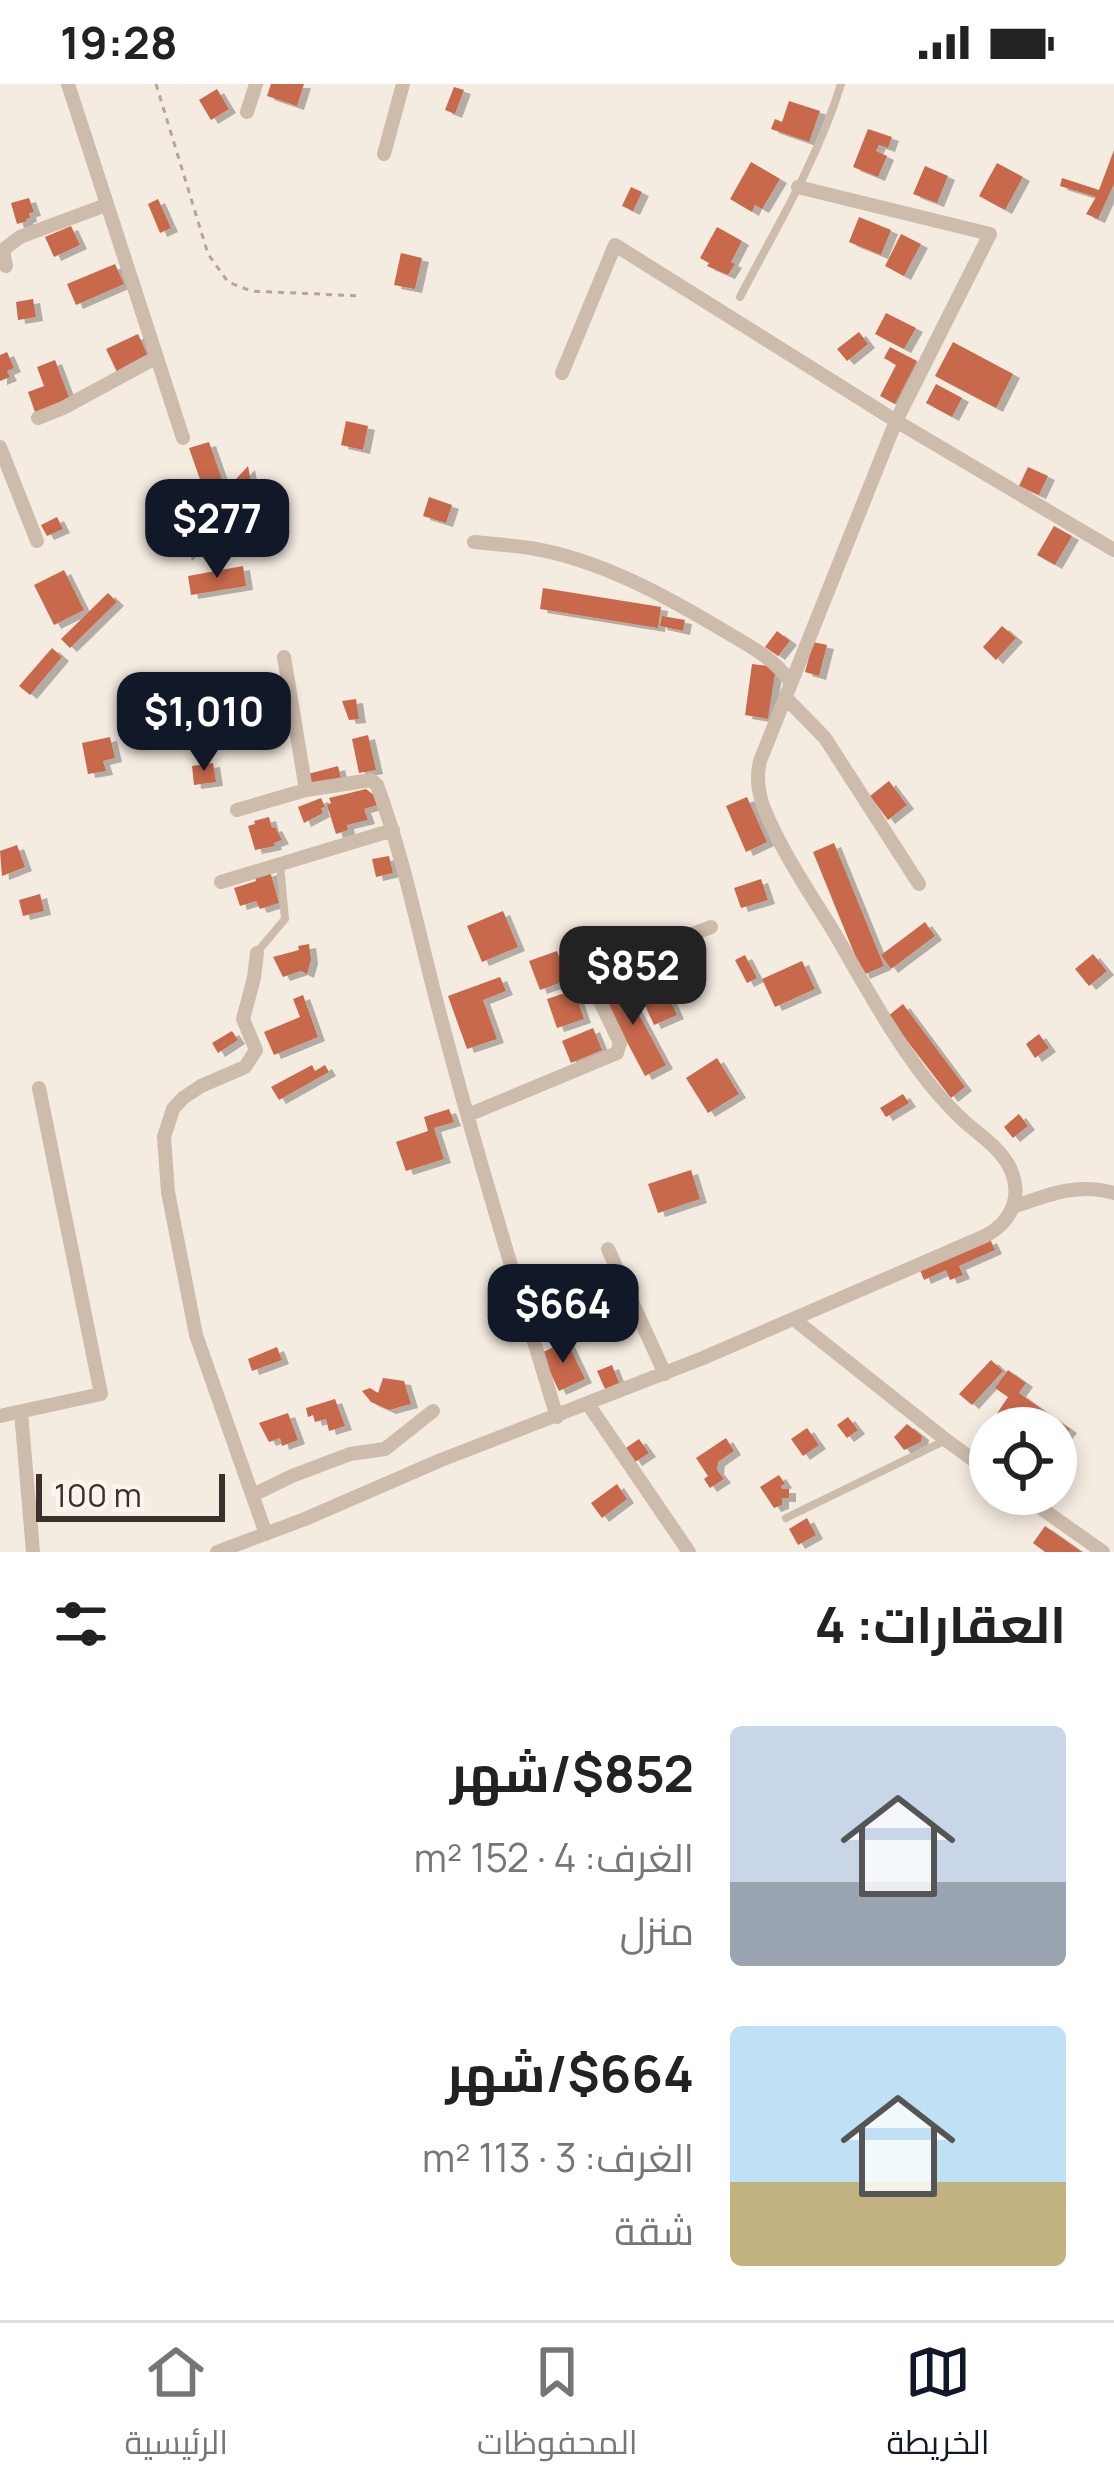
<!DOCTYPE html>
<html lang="ar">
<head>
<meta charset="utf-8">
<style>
  :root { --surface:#fff; --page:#f2f2f2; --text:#222; --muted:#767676; --line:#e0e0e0; --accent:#111827 }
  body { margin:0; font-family:Manrope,Cairo,sans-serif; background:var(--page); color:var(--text); direction:rtl; height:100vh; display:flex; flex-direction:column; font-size:45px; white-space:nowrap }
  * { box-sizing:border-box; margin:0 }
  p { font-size:39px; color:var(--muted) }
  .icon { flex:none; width:66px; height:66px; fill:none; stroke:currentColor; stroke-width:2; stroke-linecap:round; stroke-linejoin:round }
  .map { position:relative; height:1468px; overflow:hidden; direction:ltr }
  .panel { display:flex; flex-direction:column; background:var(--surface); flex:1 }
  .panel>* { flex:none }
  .buttons { position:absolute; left:969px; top:1323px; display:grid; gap:24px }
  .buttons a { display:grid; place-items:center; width:108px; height:108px; border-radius:50%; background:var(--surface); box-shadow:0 6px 18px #0003; font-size:60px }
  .scale { position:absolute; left:36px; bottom:30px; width:189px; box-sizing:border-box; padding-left:12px; border:6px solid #3b302b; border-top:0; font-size:33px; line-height:42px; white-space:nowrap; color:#3b302b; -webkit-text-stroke:9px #fbf5ee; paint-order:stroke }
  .price { position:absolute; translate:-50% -102px; padding:0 27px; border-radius:24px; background:var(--accent); color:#fff; font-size:39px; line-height:78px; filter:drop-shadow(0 3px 6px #0008) }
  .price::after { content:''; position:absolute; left:50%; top:72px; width:36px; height:27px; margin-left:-18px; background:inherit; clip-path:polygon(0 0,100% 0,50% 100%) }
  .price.current { background:#222; color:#fff }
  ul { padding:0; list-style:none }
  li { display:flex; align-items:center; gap:36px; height:300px; padding:0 48px }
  li span { display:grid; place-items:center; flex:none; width:336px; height:240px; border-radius:12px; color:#555 }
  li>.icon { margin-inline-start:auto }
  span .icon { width:144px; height:144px; fill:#fffc; stroke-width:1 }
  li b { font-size:51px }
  h2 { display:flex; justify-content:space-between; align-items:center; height:144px; padding:0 48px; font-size:51px }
  .status { display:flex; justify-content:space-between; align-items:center; height:84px; padding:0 60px; background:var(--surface); direction:ltr }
  .status svg { height:33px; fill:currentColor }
  .tabs { display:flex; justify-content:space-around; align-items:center; height:168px; border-top:3px solid var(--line); background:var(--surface); font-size:33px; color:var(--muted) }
  .tabs a { display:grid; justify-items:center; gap:6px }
  .tabs .current { color:var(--accent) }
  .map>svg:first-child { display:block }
</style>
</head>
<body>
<div class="status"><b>19:28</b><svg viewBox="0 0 49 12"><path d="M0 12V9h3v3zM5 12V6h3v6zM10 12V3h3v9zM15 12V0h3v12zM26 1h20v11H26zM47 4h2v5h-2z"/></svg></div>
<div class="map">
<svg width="1114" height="1468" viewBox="0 0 1114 1468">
  <defs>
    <filter id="shadow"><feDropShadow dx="7" dy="4" stdDeviation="0" flood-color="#0004"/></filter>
  </defs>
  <rect width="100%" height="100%" fill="#f4ebe1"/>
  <path fill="#c8694b" filter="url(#shadow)" d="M271,0H304L297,22L267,12Z
    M454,3L464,6L455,30L445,26Z
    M217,5L229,25L211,36L199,16Z
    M789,17L820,27L809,58L771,45L775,35L782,38Z
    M868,45L892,53L888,64L879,61L876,67L887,72L878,93L853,83Z
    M1114,66V100L1098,135L1086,130L1096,113L1060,102L1062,94L1099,106Z
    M751,78L780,95L762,125L755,121L752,128L730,115Z
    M997,79L1023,93L1005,126L979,112Z
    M925,82L948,92L937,119L913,110Z
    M631,103L642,108L633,127L622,122Z
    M29,114L34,128L29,129L30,134L26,135L27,137L17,140L11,119Z
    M158,115L171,144L160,149L148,120Z
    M859,133L891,146L881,171L849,158Z
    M71,142L80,161L54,173L45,153Z
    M717,143L742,157L731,178L735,180L728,191L707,182L709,179L700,174Z
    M901,150L921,160L904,192L885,182Z
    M401,169L422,174L415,205L394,201Z
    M115,180L124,200L76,221L67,200Z
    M33,215L36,233L18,236L16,218Z
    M886,229L916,244L904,265L875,250Z
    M859,248L868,260L847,277L837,265Z
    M138,250L149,274L117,288L106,265Z
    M953,258L1013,290L996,324L935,292Z
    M890,263L917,277L895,320L880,312L896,281L884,274Z
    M7,268L14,284L7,287L10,293L0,297V271Z
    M55,276L70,316L35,328L28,308L44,302L37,283Z
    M936,300L962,314L952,333L926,319Z
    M346,337L368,342L363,366L341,361Z
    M209,358L225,404L209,421L189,364Z
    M248,382L253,408L185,473L180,456Z
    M1028,383L1048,392L1039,411L1019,402Z
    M429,413L452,421L446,439L423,432Z
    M185,414L190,422L184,425L187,430L178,435L181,439L160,451L150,434Z
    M57,433L63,445L47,452L41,441Z
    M1054,442L1072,452L1055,481L1037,471Z
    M243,482L246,502L191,511L188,492Z
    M64,486L84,526L54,541L34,501Z
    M543,504L661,523L658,544L540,525Z
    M108,509L117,518L70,564L61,555Z
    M662,532L685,536L683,547L660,542Z
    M1002,542L1016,554L996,576L983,563Z
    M777,547L790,557L778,572L765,563Z
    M813,558L827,561L819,592L805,588Z
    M52,564L62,573L30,611L19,602Z
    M752,580L776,583L768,635L745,631Z
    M276,597L282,623L260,627L254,602Z
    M190,603L191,606L200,605L206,636L181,640L180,634L170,636L167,619L175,618L172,606Z
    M356,615L359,635L349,636L342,617Z
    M368,651L376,686L359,689L352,655Z
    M110,653L115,674L103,677L106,687L88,690L82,659Z
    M213,679L216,698L194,701L192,682Z
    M338,682L341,694L311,702L308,690Z
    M889,697L907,721L888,736L870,712Z
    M366,705L375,712L378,721L364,725L368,736L347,741L348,746L336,750L327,721L331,719L329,714Z
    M747,713L767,758L746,768L726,722Z
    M321,714L325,723L321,724L323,729L304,739L298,723Z
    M269,733L272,744L275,743L282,756L274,759L275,762L255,766L248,742L255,740L254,737Z
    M834,759L884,882L863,891L813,768Z
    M17,761L25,783L2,792L0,767Z
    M389,772L393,789L376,793L372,775Z
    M270,787L279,819L260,825L256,817L240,822L234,804L256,797L255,792Z
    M761,795L768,816L741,824L734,804Z
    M40,810L44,827L23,832L19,816Z
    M503,827L518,863L482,878L467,842Z
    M925,838L935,852L891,885L881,871Z
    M309,860L311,876L307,890L301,887L283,893L273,873L299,866L298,862Z
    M557,867L568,896L540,906L529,877Z
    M1093,870L1107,887L1089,902L1075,885Z
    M745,871L757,894L747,899L735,876Z
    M802,877L815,905L775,923L762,895Z
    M500,893L506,907L483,916L497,955L467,965L448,912Z
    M621,897L666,981L645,992L600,907Z
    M574,906L584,935L557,944L547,915Z
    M666,907L677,931L654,941L643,917Z
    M303,911L318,953L274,971L264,948L300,933L293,915Z
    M903,920L965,1003L951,1014L888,932Z
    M593,944L602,966L571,979L562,957Z
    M232,947L238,956L218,969L212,959Z
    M1039,950L1049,964L1035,974L1026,960Z
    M717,974L739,1010L708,1029L686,994Z
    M312,981L315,987L325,981L329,988L279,1016L271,1003Z
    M903,1010L909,1019L886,1033L880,1024Z
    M449,1025L454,1038L434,1044L444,1075L406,1087L396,1058L428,1047L424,1033Z
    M1019,1030L1028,1042L1013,1054L1004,1043Z
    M691,1086L700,1115L658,1129L648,1100Z
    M990,1155L995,1166L959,1182L963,1191L950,1196L946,1186L924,1196L920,1186Z
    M567,1257L585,1295L559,1307L541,1269Z
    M277,1263L282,1276L252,1287L248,1275Z
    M991,1276L1003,1287L972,1321L959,1310Z
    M612,1281L619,1299L605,1305L597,1287Z
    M1008,1286L1026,1299L1019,1309L1070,1345L1056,1363V1344H990V1358L982,1352L1008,1313L995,1304Z
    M383,1294L404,1297L411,1320L389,1326L371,1318L362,1307L370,1304L378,1309Z
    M335,1315L345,1342L329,1347L326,1335L315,1338L313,1331L308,1333L306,1324Z
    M288,1329L298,1356L282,1362L280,1354L269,1358L259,1339Z
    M848,1333L858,1346L847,1354L837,1341Z
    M907,1340L922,1352L921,1358L904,1366L894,1353Z
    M807,1344L819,1361L803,1372L791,1355Z
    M726,1354L734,1367L718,1378L717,1386L724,1395L710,1404L704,1395L708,1392L696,1374Z
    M639,1355L649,1369L635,1378L626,1364Z
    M779,1391L785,1400L781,1402L782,1405H789V1414H782V1421L774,1424L760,1403Z
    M617,1400L627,1415L602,1434L591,1419Z
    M807,1434L816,1451L798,1461L789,1445Z
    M1045,1442L1082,1468H1045L1033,1459Z"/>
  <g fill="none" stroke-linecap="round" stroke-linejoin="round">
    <path stroke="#b9a596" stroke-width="3" stroke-dasharray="6 6" stroke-linecap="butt" d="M156,0L208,170L228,198L251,207L362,212"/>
    <path stroke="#cdbbac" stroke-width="8" d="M740,213C776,144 818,75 841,0
      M258,867L285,835L280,780
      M786,1434L944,1357"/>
    <path stroke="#cdbbac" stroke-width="14" d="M68,0L183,354
      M247,28L256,0
      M384,70L403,0
      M6,182L3,166L20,153L106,121
      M562,289L615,161L896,337L1114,466
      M38,334L63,324L157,273
      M0,363L37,457
      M474,458C493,460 511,461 530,464C599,475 666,512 726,548C750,562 775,575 791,599
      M284,573L306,706
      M785,613L825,654L919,800
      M237,726L306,706L371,696L377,701C406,780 420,857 442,938C477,1071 517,1202 557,1333
      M221,798L393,746
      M257,869L254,894L243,935L256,966L245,983L201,1002L183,1014L173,1025L164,1053L168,1108L196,1251L266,1450
      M468,1031L617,969L620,959L597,911C607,877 679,856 711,843
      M1013,1123C1047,1111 1079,1098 1114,1109
      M608,1165L665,1290
      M795,1236L946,1356L990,1388
      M588,1320L689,1468
      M21,1328L33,1468
      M0,1332L101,1310L39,1004
      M1021,1410L1103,1468
      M253,1411L292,1392L350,1370L385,1365L433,1327
      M217,1468L305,1435L441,1376L703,1274L985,1152C1012,1138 1023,1112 1010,1084C1000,1064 981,1052 965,1038C952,1026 939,1012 928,998C892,952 864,900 835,850C810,809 781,767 763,722C758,707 756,693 760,677L896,337L990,150L798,103"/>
  </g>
</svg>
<div class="buttons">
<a><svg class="icon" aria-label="locate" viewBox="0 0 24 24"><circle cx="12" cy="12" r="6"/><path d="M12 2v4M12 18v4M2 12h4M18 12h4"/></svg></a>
</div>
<div class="scale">100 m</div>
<b class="price" style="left:217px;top:497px">$277</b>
<b class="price" style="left:204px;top:690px">$1,010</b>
<b class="price current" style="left:633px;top:944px">$852</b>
<b class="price" style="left:563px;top:1282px">$664</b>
</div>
<section class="panel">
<h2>العقارات: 4<svg class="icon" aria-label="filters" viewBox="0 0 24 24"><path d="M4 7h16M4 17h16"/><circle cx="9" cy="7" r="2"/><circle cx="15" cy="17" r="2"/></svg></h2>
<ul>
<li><span style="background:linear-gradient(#c9d6e8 65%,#9aa5b1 0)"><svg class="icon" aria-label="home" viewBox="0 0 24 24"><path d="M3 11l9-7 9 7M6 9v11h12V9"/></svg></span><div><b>$852/شهر</b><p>الغرف: 4 · 152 m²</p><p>منزل</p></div></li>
<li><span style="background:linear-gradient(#bfe0f5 65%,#c2b280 0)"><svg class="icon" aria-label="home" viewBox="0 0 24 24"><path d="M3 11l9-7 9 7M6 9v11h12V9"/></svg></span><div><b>$664/شهر</b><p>الغرف: 3 · 113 m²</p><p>شقة</p></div></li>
</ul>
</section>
<nav class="tabs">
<a class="current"><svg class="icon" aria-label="map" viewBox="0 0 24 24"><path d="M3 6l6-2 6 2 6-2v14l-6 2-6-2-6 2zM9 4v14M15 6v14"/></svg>الخريطة</a>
<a><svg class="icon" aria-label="saved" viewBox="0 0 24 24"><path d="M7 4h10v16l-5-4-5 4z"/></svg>المحفوظات</a>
<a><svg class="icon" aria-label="home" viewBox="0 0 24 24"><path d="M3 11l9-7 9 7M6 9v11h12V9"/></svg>الرئيسية</a>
</nav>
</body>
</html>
